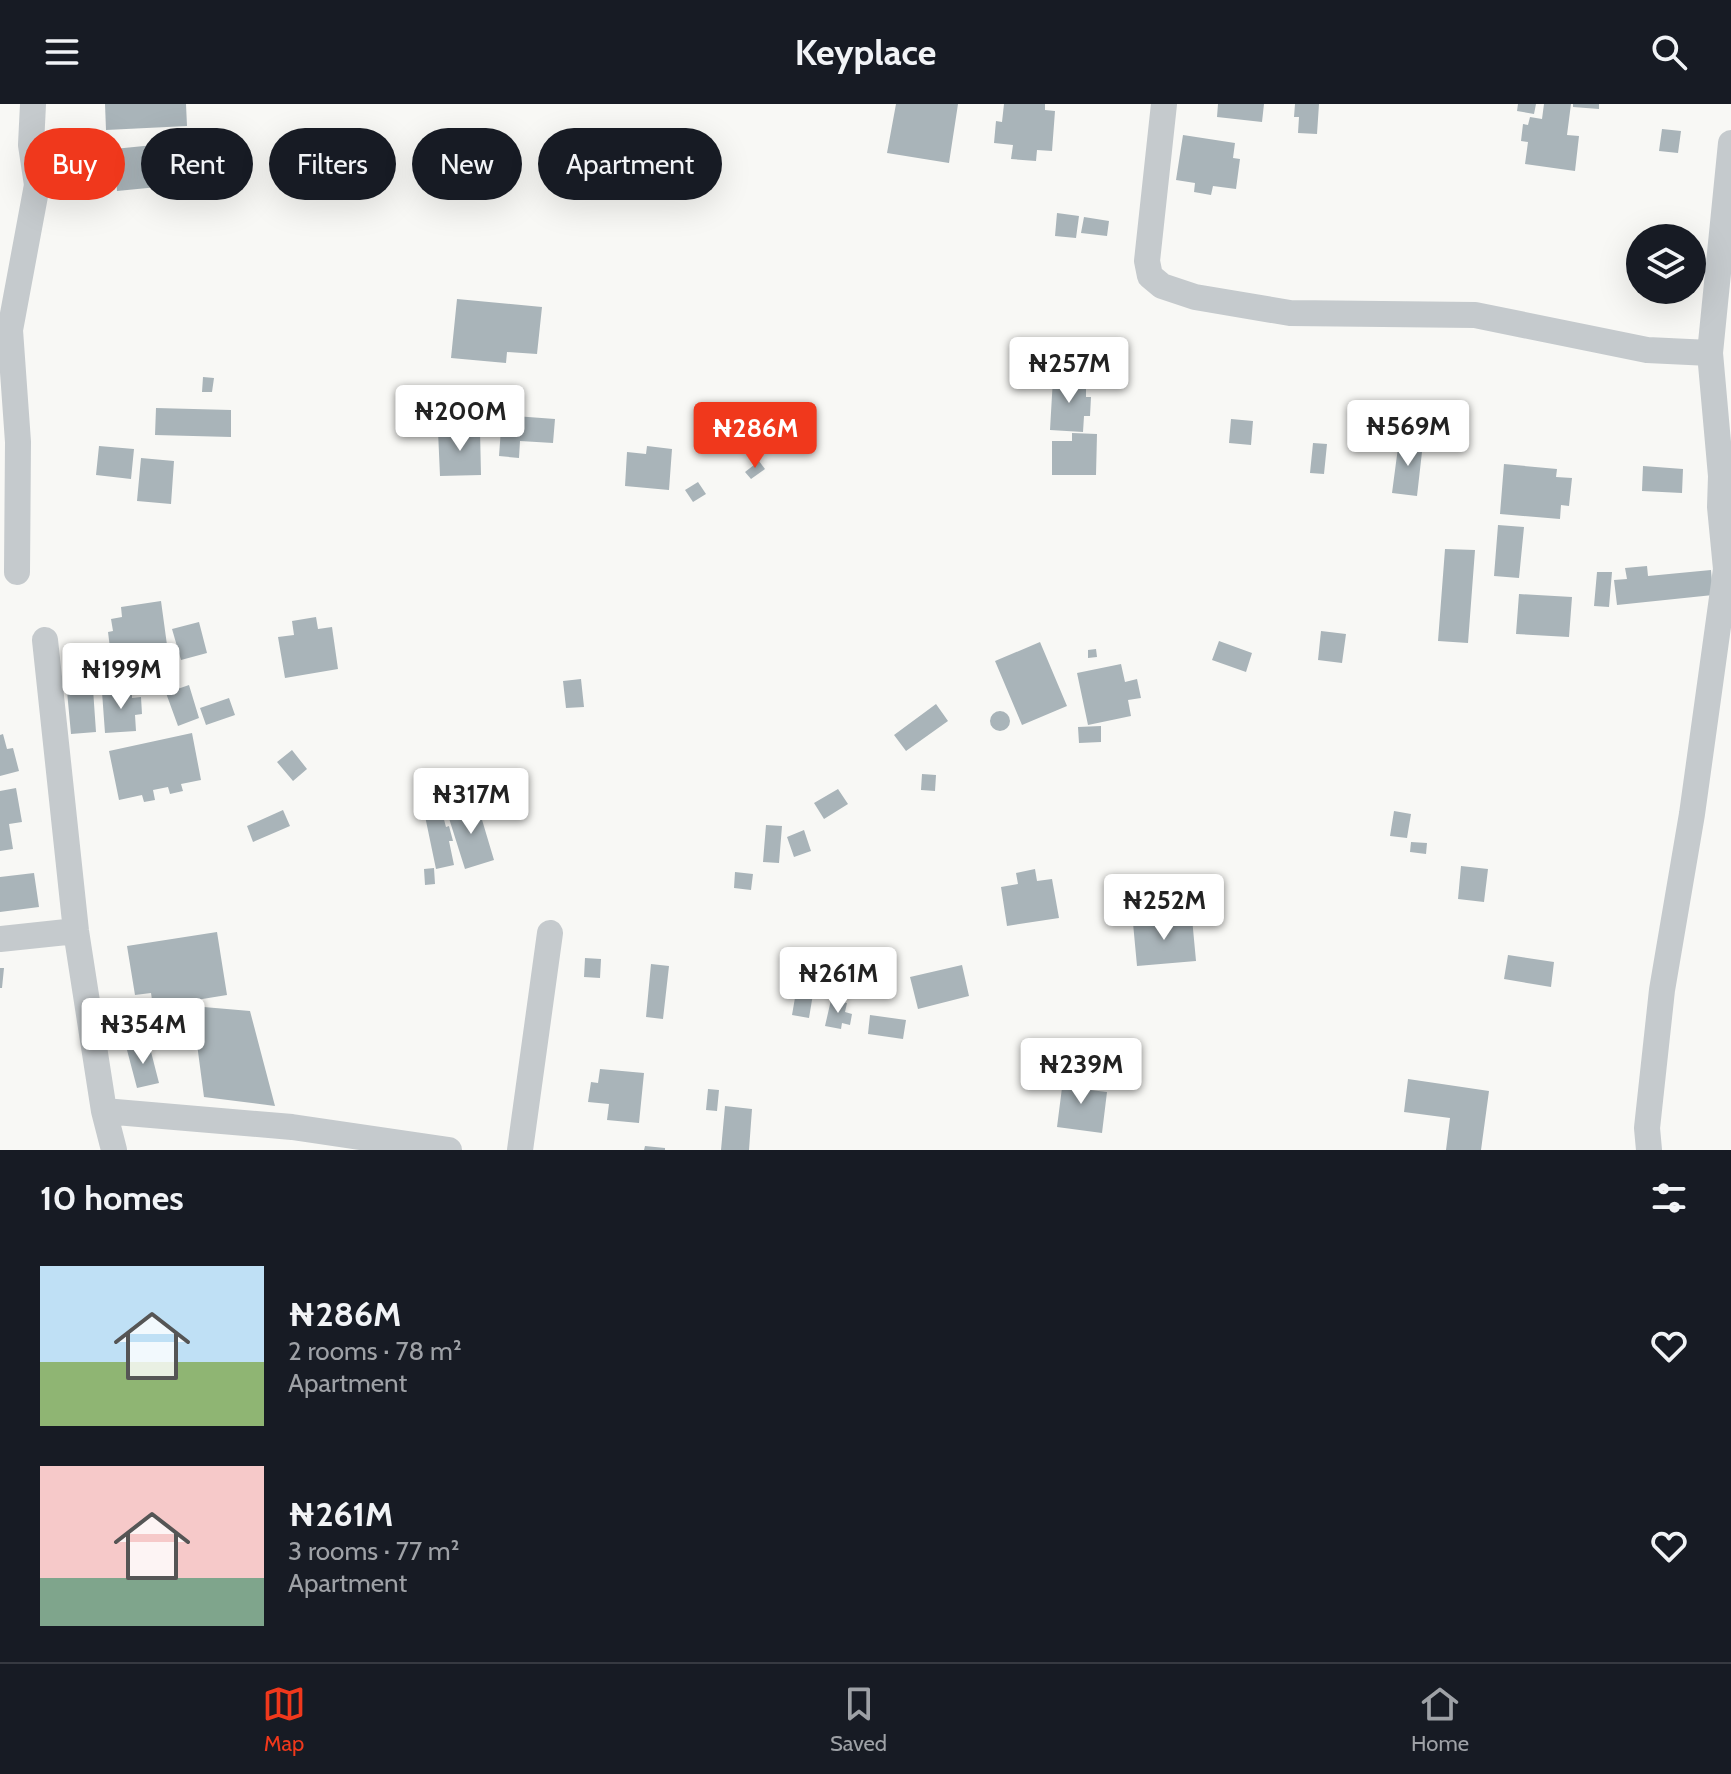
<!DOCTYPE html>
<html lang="en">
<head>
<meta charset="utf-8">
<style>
  :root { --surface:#171b24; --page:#20242c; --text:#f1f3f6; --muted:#9ea1a6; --line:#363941; --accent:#f0381c }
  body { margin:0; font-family:Cabin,sans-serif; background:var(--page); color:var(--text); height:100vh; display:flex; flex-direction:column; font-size:30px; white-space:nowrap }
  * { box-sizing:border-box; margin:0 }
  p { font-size:26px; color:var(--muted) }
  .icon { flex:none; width:44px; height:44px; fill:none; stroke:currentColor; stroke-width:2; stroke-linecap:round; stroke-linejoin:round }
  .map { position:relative; height:1046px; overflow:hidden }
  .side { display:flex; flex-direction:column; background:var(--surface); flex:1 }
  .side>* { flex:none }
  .top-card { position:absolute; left:24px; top:24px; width:800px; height:72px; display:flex; gap:16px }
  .fabs { position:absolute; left:1626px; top:120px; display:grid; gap:16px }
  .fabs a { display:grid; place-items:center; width:80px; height:80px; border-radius:50%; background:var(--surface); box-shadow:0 8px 32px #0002; font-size:40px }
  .price { position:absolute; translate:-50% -68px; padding:0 18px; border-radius:8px; background:#fff; color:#222; font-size:26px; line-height:52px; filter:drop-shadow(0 2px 4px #0008) }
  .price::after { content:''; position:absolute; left:50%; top:48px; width:24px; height:18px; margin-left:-12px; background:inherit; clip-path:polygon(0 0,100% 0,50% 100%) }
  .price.current { background:var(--accent); color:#fff }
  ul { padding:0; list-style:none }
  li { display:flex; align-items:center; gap:24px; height:200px; padding:0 40px }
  li span { display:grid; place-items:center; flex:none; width:224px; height:160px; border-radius:0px; color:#555 }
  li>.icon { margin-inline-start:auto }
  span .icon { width:96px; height:96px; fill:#fffc; stroke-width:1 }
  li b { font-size:34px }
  h2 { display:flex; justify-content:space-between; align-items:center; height:96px; padding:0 40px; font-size:34px }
  .chip { padding:0 28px; border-radius:36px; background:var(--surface); box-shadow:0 8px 32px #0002; font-size:28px; line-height:72px }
  .chip.current { background:var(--accent); color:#fff }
  header { display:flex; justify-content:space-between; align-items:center; height:104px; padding:0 40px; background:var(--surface); font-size:36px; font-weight:800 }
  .tab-bar { display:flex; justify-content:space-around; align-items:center; height:112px; border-top:2px solid var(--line); background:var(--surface); font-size:22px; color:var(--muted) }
  .tab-bar a { display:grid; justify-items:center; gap:4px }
  .tab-bar .current { color:var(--accent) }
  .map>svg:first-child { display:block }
</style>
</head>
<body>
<header><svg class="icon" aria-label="menu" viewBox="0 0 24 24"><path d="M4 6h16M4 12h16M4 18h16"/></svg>Keyplace<svg class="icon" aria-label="search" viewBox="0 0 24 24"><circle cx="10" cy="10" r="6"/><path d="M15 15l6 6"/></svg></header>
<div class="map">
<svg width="1731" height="1046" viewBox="0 0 1731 1046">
  <rect width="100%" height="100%" fill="#f8f8f5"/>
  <path fill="#a9b4b9" d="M105,0H186L187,22L106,26Z
    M896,0H958L949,59L887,49Z
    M1004,0H1045V6L1055,7L1052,47L1037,46L1036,57L1011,55L1013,41L994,39L996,17L1002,18Z
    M1218,0H1264L1262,18L1217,13Z
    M1295,0H1319L1317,30L1298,29L1299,13H1294Z
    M1518,0H1536L1534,10L1517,7Z
    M1544,0H1571L1567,31L1579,32L1575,67L1525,60L1528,38L1521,37L1523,20L1528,21L1530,13L1542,15Z
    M1573,0H1599V5L1573,3Z
    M1662,25L1681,27L1678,49L1659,47Z
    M1183,31L1235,39L1233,54L1240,55L1236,85L1213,82L1211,91L1194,88L1195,79L1176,76Z
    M174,39L178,81L117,87L114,45Z
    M1057,109L1079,112L1076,134L1055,132Z
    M1084,113L1109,117L1107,132L1081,129Z
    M457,195L542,203L537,250L507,248L506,259L451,254Z
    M203,273L214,274L212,288H202Z
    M1053,274L1086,276V293H1091L1090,312H1084L1083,328L1050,326Z
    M156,304L231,306V333L155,331Z
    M502,311L555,315L553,339L520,337L519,354L499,352Z
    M1231,315L1253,317L1251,341L1229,339Z
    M480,326L481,371L440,372L438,327Z
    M1072,329L1097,330L1096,371H1052V337H1072Z
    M1399,336L1423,339L1417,392L1392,389Z
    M1313,339L1327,340L1324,370L1310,369Z
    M99,342L134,345L131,375L96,371Z
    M647,342L672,345L669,386L625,382L627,348L646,350Z
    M141,354L174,357L171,400L137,397Z
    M759,357L765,365L751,375L745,368Z
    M1504,360L1557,365L1556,373L1572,374L1569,402L1561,401L1560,415L1500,410Z
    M1643,362L1683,365L1682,389L1642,387Z
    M698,378L706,390L693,398L685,386Z
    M1498,421L1524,423L1519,474L1494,472Z
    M1445,445L1475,446L1468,539L1438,537Z
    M1647,462L1648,472L1711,466L1713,491L1617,501L1614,476L1627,475L1625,464Z
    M1597,468H1612L1609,503L1594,502Z
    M1519,490L1572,493L1569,533L1516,530Z
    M161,497L170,563L140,567L139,561L118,564L117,551L111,552L108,528L113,527L111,515L122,513L121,503Z
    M316,513L318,525L332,523L338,565L285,574L278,533L294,531L292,517Z
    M199,518L207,549L181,556L172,525Z
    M1321,527L1346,530L1342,559L1318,556Z
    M1219,537L1252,549L1246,568L1212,556Z
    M1040,538L1067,602L1022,621L995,557Z
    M1096,545L1097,553L1088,554V546Z
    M1121,560L1125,578L1137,575L1141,594L1128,596L1131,612L1088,621L1077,569Z
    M581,575L584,603L566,604L563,577Z
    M189,581L199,614L178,622L166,589Z
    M93,585L96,628L71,630L67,587Z
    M132,586V594L141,593L142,610L135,611L136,627L105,629L102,588Z
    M229,594L235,611L206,621L200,604Z
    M936,600L948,617L906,647L894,631Z
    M990 617a10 10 0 1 1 20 0a10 10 0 1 1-20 0Z
    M1101,622V638L1079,639L1078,623Z
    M192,629L201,676L181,680L183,687L170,690L168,683L153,686L155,696L144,698L142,691L119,696L109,647Z
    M3,630L7,645L13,644L19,667L0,672V631Z
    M292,646L307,665L293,677L277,658Z
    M922,670L936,671L935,687L921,686Z
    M468,679L474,697L444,706L439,689Z
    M16,684L22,718L9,720L13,745L0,747V687Z
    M838,685L848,700L824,715L814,699Z
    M477,699L494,756L465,765L447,708Z
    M283,706L290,722L253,738L247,722Z
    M1394,707L1411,710L1407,734L1390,732Z
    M442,708L446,723L449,722L453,737H449L454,761L436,765L425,712Z
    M766,721L782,722L779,759L763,758Z
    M804,726L811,747L794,753L787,733Z
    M1411,738L1427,739L1426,750L1410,748Z
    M1461,762L1488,765L1484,798L1458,795Z
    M434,764L435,780L425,781L424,765Z
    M1035,765L1037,777L1052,775L1059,814L1007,822L1001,783L1018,780L1016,769Z
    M735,768L753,770L751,786L734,784Z
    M34,769L39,803L0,808V773Z
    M1192,814L1196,857L1137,862L1133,819Z
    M217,828L227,891L153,903L151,889L135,891L127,842Z
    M1508,851L1554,858L1551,883L1504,875Z
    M585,854L601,855L600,874L584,873Z
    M651,860L669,862L663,915L646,913Z
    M962,861L969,892L918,905L910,873Z
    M0,864H4L2,884H0Z
    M796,888L813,890L809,914L792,911Z
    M831,896L847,899L845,908L852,910L850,921L842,919L841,925L825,922Z
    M192,902L250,907L275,1002L204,993Z
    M870,911L906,916L903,935L868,930Z
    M149,940L159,979L137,984L127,946Z
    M600,965L644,969L639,1019L607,1016L609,1000L588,998L591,978L598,979Z
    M1064,968L1084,970L1082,985L1107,988L1102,1029L1057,1023Z
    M1408,975L1489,987L1481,1046H1446L1450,1014L1404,1008Z
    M708,985L719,986L717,1007L706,1006Z
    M725,1002L752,1005L749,1046H721Z
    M645,1042L665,1044V1046H644Z"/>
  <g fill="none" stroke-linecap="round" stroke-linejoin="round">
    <path stroke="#c5cacd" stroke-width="26" d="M1164,0L1147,157L1150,172L1162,182L1195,193L1290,209L1475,211L1647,246L1710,249
      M17,468L18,338L10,226L37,81L31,41L33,0
      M45,536L76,827L104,1007L114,1046
      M0,835L76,827
      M104,1007L292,1023L449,1046
      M520,1046L550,829
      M1649,1046L1647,1024L1662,886L1692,710L1726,465L1720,403L1721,372L1710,249L1731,39"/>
  </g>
</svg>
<div class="fabs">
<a><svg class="icon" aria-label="layers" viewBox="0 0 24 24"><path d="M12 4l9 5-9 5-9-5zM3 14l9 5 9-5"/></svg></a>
</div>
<b class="price" style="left:1069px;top:301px">₦257M</b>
<b class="price" style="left:460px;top:349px">₦200M</b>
<b class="price" style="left:1408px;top:364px">₦569M</b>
<b class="price current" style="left:755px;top:366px">₦286M</b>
<b class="price" style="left:121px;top:607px">₦199M</b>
<b class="price" style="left:471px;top:732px">₦317M</b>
<b class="price" style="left:1164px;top:838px">₦252M</b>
<b class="price" style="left:838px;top:911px">₦261M</b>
<b class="price" style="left:143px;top:962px">₦354M</b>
<b class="price" style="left:1081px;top:1002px">₦239M</b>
<div class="top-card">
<a class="chip current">Buy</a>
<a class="chip">Rent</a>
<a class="chip">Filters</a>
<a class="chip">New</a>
<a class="chip">Apartment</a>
</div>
</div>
<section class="side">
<h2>10 homes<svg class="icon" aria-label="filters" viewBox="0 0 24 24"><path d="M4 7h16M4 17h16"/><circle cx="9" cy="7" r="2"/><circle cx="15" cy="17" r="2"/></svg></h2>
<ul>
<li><span style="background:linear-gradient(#bfe0f5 60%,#8fb573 0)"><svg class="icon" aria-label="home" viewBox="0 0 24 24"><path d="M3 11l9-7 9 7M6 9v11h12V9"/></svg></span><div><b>₦286M</b><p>2 rooms · 78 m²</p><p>Apartment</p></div><svg class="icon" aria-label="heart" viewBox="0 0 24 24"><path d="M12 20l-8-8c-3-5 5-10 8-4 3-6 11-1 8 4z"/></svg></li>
<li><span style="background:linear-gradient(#f6c9c9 70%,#7fa58c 0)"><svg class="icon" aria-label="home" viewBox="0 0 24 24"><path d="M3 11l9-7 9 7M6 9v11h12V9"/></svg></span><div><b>₦261M</b><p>3 rooms · 77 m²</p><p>Apartment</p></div><svg class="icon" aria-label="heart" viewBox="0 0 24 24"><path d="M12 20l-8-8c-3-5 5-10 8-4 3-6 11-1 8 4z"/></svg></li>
</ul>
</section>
<nav class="tab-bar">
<a class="current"><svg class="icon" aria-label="map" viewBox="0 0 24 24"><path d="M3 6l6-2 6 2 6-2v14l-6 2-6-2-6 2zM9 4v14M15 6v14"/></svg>Map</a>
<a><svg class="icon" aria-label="saved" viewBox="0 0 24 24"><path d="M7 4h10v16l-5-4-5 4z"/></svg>Saved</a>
<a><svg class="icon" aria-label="home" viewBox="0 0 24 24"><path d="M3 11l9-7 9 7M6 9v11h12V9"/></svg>Home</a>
</nav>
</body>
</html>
